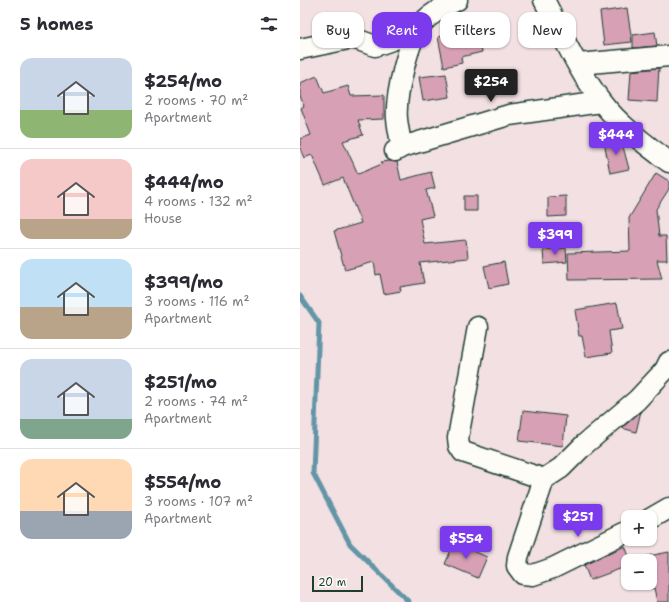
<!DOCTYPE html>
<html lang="en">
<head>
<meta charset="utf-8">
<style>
  :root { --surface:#fff; --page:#f7f7f7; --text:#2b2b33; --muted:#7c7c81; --line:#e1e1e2; --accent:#7c3aed }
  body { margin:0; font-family:"Shantell Sans",sans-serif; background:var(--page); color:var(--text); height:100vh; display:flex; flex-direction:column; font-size:15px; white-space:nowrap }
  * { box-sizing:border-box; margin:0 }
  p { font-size:13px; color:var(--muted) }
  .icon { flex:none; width:22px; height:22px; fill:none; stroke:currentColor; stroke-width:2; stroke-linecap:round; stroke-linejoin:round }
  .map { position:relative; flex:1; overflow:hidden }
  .side { display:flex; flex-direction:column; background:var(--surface); width:300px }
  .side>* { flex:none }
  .banner { position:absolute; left:12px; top:12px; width:297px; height:36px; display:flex; gap:8px }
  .buttons { position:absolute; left:321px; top:510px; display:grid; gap:8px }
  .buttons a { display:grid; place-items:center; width:36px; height:36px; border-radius:8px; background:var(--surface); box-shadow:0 1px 3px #0004; font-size:20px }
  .scale { position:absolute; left:12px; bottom:10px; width:51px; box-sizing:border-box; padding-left:4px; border:2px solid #1f3d34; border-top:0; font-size:11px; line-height:14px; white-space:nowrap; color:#1f3d34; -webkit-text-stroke:3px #fdfcf7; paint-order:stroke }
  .price { position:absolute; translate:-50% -34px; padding:0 9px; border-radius:4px; background:var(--accent); color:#fff; font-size:13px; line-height:26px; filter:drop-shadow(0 1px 2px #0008) }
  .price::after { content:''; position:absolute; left:50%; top:24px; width:12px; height:9px; margin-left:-6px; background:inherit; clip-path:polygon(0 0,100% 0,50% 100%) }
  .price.on { background:#222; color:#fff }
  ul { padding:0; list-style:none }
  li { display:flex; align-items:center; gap:12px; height:100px; padding:0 20px }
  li+li { border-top:1px solid var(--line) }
  li span { display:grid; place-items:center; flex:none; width:112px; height:80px; border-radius:12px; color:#555 }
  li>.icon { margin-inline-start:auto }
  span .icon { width:48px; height:48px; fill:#fffc; stroke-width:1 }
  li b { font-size:17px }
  h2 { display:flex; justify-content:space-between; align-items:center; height:48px; padding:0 20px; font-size:17px }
  .chip { padding:0 14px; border-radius:12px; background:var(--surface); box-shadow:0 1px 3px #0004; font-size:14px; line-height:36px }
  .chip.on { background:var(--accent); color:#fff }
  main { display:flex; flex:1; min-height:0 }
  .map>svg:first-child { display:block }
</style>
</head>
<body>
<main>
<section class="side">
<h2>5 homes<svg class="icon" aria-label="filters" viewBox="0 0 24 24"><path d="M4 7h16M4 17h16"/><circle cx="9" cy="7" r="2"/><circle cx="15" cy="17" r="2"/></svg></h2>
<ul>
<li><span style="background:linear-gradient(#c9d6e8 65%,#8fb573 0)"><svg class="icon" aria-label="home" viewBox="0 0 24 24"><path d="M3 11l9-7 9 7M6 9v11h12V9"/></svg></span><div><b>$254/mo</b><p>2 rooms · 70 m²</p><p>Apartment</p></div></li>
<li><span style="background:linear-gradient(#f6c9c9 75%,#b9a48a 0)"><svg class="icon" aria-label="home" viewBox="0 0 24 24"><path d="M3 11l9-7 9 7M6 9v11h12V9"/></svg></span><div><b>$444/mo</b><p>4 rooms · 132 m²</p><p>House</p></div></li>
<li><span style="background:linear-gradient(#bfe0f5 60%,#b9a48a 0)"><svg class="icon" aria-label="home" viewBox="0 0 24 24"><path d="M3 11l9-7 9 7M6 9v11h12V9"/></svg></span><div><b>$399/mo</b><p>3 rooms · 116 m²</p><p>Apartment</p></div></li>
<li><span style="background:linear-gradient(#c9d6e8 75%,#7fa58c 0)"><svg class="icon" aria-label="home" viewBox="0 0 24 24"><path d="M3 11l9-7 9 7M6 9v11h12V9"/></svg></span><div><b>$251/mo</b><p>2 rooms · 74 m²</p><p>Apartment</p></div></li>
<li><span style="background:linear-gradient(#ffd9b3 65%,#9aa5b1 0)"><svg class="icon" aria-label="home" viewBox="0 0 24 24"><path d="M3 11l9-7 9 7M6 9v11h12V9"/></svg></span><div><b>$554/mo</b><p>3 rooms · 107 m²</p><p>Apartment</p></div></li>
</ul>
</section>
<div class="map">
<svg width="369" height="602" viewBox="0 0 369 602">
  <rect width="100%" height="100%" fill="#f2e0e3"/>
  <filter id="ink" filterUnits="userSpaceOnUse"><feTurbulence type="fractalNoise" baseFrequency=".025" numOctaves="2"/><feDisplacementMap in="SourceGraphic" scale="8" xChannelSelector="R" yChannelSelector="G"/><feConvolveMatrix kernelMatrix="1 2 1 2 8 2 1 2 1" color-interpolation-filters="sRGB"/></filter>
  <g filter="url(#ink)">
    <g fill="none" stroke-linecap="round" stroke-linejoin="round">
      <path stroke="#6495a6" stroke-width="5" d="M0,296L19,323L13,473L50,544L109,602"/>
    </g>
    <path fill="#d7a0b5" stroke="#1f3d34" d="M327,8L332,42L304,45L300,12Z
      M169,15L174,39L179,38L182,52L161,57L162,63L144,67L138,37L158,33L154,18Z
      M355,32L357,46L333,48V35Z
      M359,68L357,102L329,100L331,71Z
      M146,74L150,97L123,101L119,77Z
      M17,76L24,93L48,86L51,96L84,95V119L58,120L63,135L43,141L58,174L82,164L81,162L89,161L97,162L101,180L131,172L135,188L126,190L133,216L120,219L125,244L166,240L168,258L120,263L124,283L100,287L101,291L84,294L80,274L76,275L74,262L45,270L34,231L61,223L43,178L25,185L12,155L4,158L0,148V139L11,135L1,108L4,106L0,96V83Z
      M321,139L329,169L310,173L304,142Z
      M356,173L369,181V189L356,209L359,236H366L367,260H357L362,279L269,280L268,253L330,251L329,218Z
      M164,196H177V211H164Z
      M266,196V216L248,217V197Z
      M266,248L267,262L244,264L243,250Z
      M204,262L208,284L189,288L184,266Z
      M317,303L322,329L309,331L312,353L286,357L282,336H279L275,310Z
      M223,411L266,416L263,446L219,441Z
      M341,411L336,432L322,428Z
      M154,543L187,557L178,578L145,564Z
      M325,546L331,561H328V566L290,580L284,565Z
      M369,552V602H357L354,588L351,589L350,583V561H344L343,557Z"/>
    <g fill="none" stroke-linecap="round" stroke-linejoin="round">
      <g stroke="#1f3d34" stroke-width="23">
        <path id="street" d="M244,0C262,34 278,71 301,101C319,125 345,144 369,162
          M0,49L53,38L75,46L117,31
          M278,64L369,56
          M102,147C100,138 98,128 97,119C95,97 108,39 123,22C133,12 145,6 157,0
          M95,151L102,147L209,115L301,102
          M178,327L158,438L159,446L163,452L244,479
          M350,519L369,508
          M328,531L253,568L233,575L223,574L217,566L218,557L244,479L261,468L285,444L337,400L365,370L369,362"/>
      </g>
      <use href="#street" stroke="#fdfcf7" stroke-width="20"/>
    </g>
  </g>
</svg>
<div class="buttons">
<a>+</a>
<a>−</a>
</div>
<div class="scale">20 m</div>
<b class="price on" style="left:191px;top:103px">$254</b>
<b class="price" style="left:316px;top:156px">$444</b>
<b class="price" style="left:255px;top:256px">$399</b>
<b class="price" style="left:278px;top:538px">$251</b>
<b class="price" style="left:166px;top:560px">$554</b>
<div class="banner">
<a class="chip">Buy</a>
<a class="chip on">Rent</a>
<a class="chip">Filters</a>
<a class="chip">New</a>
</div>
</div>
</main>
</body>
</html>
